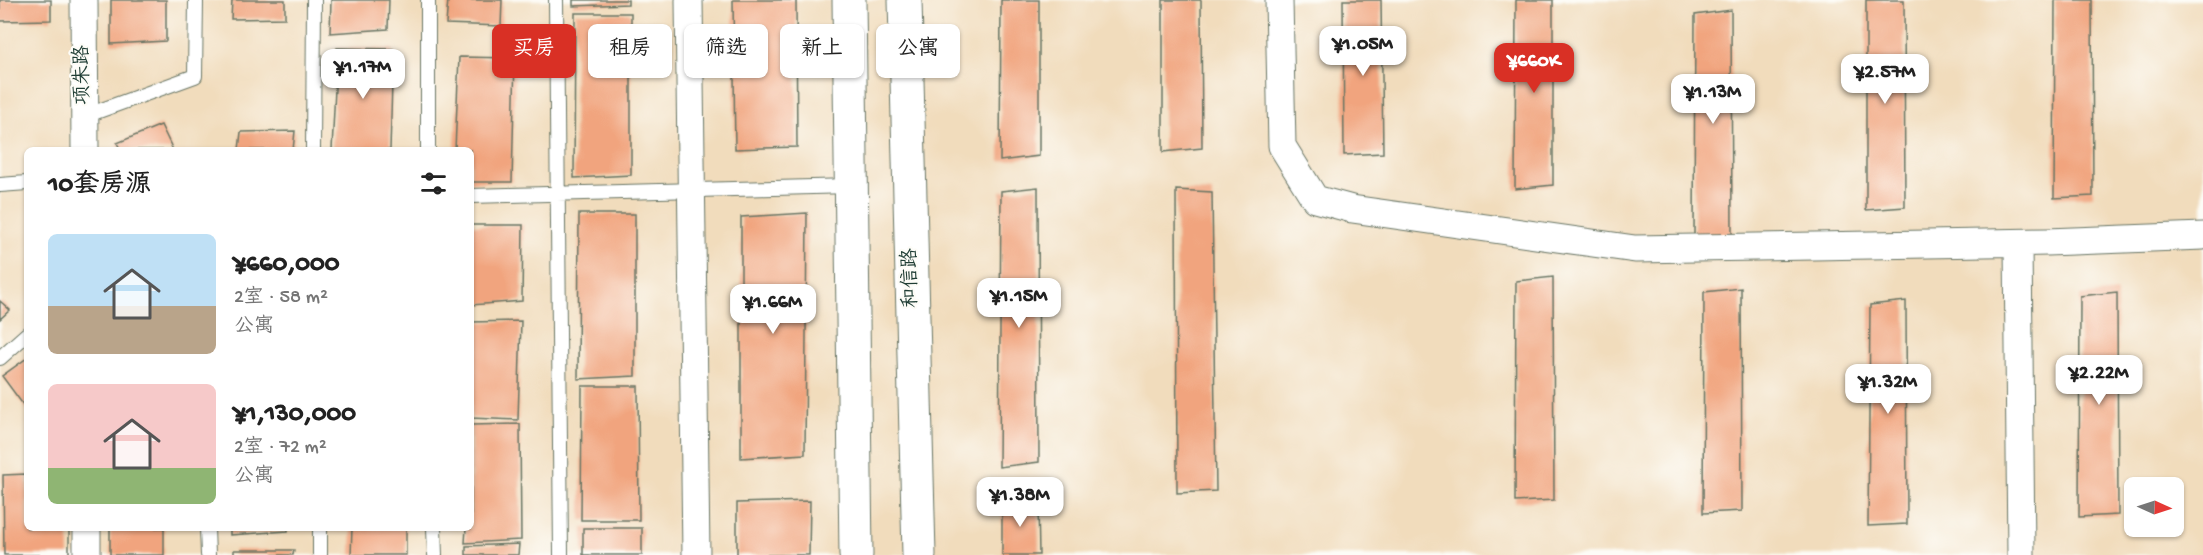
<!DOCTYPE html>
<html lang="zh">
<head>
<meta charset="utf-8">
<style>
  :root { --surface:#fff; --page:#f2f2f2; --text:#222; --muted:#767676; --accent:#d93025 }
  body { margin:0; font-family:"Gochi Hand","LXGW WenKai TC",sans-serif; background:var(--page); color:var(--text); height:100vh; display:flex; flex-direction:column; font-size:22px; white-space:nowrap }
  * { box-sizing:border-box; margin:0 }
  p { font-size:20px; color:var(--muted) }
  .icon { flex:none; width:33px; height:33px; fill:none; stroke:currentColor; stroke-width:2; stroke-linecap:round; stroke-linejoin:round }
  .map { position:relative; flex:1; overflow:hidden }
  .drawer { position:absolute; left:24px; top:147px; width:450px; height:384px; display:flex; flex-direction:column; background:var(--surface); border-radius:9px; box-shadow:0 2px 4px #0004 }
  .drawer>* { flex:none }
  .banner { position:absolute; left:492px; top:24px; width:570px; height:54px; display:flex; gap:12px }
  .needle { width:39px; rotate:93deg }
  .fabs { position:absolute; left:2124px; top:477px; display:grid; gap:12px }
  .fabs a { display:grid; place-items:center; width:60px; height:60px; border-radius:9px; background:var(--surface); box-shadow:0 2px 4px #0004; font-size:30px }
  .price { position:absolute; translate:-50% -51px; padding:0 14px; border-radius:12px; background:#fff; color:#222; font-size:20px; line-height:39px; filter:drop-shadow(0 2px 3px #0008) }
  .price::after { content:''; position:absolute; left:50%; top:36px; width:18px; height:14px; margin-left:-9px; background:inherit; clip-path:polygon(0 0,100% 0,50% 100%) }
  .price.selected { background:var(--accent); color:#fff }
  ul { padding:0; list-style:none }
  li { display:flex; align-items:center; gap:18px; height:150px; padding:0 24px }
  li span { display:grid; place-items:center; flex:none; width:168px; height:120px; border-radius:9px; color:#555 }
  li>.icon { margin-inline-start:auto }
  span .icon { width:72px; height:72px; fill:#fffc; stroke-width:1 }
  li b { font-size:26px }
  h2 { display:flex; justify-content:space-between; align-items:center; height:72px; padding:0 24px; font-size:26px }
  .chip { padding:0 21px; border-radius:9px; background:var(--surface); box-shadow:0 2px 4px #0004; font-size:21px; line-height:54px }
  .chip.selected { background:var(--accent); color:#fff }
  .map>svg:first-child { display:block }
</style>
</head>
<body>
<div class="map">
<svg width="2203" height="555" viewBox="0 0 2203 555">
  <rect width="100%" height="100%" fill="#fdfcf7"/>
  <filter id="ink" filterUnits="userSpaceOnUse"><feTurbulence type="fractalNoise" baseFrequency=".0167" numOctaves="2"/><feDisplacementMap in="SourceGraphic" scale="12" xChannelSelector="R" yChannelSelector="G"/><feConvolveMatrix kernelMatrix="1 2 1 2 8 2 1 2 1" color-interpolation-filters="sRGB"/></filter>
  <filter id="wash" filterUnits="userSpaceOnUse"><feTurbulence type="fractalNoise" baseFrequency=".008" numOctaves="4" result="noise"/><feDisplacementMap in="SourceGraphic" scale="24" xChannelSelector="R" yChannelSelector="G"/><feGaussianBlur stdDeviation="1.35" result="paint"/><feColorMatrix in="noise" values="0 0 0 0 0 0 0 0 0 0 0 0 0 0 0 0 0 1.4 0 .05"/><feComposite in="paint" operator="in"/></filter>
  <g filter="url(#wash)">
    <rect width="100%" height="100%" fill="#f1dcbc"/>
    <g id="blocks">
      <path fill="#f1a47e" d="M0,0H51V20L0,21Z
        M111,0H166V41L111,44Z
        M232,0H285V18L231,19Z
        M331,0H389L388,29L330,33Z
        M448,0H502L501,26L446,24Z
        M573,0H628V4L573,6Z
        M733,0H796L797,147L735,149Z
        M1001,0H1039V156L1000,161Z
        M1163,0H1201L1202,148L1163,152Z
        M1343,0H1381L1383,153L1344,155Z
        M1516,0H1553V185L1515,189Z
        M1866,0H1904L1905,207L1866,210Z
        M2055,0H2092L2093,196L2054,198Z
        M1731,10L1732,234L1694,236L1695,15Z
        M575,13H631V175L574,178Z
        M337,48L393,49L390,150H332Z
        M459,57L515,58L512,182H471V150H455Z
        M161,125L173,150H121L117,143Z
        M295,131L293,150H239L241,132Z
        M1038,187L1039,462L999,467L1001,191Z
        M1176,190L1212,192L1216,491L1177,493Z
        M807,213L805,454L741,458V217Z
        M579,214H635V376L578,379Z
        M471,225H523L522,301L471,305Z
        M1553,277L1554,500L1515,502L1516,281Z
        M1741,288L1742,511L1703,513L1704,292Z
        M2117,292L2118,515L2079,517L2080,296Z
        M0,301L10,310L0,319Z
        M1906,301L1907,524L1868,526L1870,305Z
        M521,321L518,420L471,418V322Z
        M27,358V410L2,376Z
        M582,386H638L639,520H581Z
        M520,424L521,540L465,543L466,528H471V425Z
        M27,474V528H69V555H4L3,475Z
        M1002,499L1038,503L1039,555H1002Z
        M810,501L809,555H737V503Z
        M110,528H164V555H110Z
        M230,528H288V531L230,535Z
        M352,528H406V555H351Z
        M583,528H642V555H583Z
        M519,544L518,555H466V546Z
        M234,550H294L293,555H234Z"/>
    </g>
  </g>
  <g filter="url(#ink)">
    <use href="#blocks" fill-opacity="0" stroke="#687564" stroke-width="1.5"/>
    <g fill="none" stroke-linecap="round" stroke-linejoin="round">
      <g stroke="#687564" stroke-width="16">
        <path id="service" d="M556,0L561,555
          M85,116L195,76L196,0
          M313,150L314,0
          M428,150V0
          M0,185L27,183
          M471,196L851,186
          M0,358L27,334
          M207,528L208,555
          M320,528V555
          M434,528L435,555"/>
      </g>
      <g stroke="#687564" stroke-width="29">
        <path id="minor" d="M84,0L85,150
          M689,0L696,555
          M1279,0L1282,146L1315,199L1352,209L1635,249L2047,242L2203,236
          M2018,243L2021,555
          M87,528V555"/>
      </g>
      <g stroke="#687564" stroke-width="35">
        <path id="tertiary" d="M849,0L856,555
          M905,0L919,555"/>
      </g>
      <use href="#service" stroke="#fff" stroke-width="14"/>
      <use href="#minor" stroke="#fff" stroke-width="27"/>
      <use href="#tertiary" stroke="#fff" stroke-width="33"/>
    </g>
  </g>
  <g text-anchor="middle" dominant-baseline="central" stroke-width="4.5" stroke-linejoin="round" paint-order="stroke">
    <g font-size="20" fill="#1f3d34" stroke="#fdfcf7">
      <text transform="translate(84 75) rotate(-91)">项朱路</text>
      <text transform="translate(912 278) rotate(-91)">和信路</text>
    </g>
  </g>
</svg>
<div class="fabs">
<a><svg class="needle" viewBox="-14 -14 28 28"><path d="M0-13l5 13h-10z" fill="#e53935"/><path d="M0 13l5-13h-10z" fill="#767676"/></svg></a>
</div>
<b class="price" style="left:1363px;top:77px">¥1.05M</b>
<b class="price selected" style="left:1534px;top:94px">¥660K</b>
<b class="price" style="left:363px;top:100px">¥1.17M</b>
<b class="price" style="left:1885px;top:105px">¥2.57M</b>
<b class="price" style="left:1713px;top:125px">¥1.13M</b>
<b class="price" style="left:1019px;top:329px">¥1.15M</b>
<b class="price" style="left:773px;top:335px">¥1.66M</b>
<b class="price" style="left:2099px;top:406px">¥2.22M</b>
<b class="price" style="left:1888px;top:415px">¥1.32M</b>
<b class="price" style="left:1020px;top:528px">¥1.38M</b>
<div class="banner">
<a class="chip selected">买房</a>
<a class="chip">租房</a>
<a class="chip">筛选</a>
<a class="chip">新上</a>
<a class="chip">公寓</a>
</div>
<section class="drawer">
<h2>10套房源<svg class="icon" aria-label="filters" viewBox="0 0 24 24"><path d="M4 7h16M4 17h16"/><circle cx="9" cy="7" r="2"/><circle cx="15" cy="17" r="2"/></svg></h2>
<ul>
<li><span style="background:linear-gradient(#bfe0f5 60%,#b9a48a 0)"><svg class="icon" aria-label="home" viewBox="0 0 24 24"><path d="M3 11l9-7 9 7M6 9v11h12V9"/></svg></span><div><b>¥660,000</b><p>2室 · 58 m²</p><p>公寓</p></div></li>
<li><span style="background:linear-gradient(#f6c9c9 70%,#8fb573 0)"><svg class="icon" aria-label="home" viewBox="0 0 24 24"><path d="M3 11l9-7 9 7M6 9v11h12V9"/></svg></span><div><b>¥1,130,000</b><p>2室 · 72 m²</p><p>公寓</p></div></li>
</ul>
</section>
</div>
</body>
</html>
